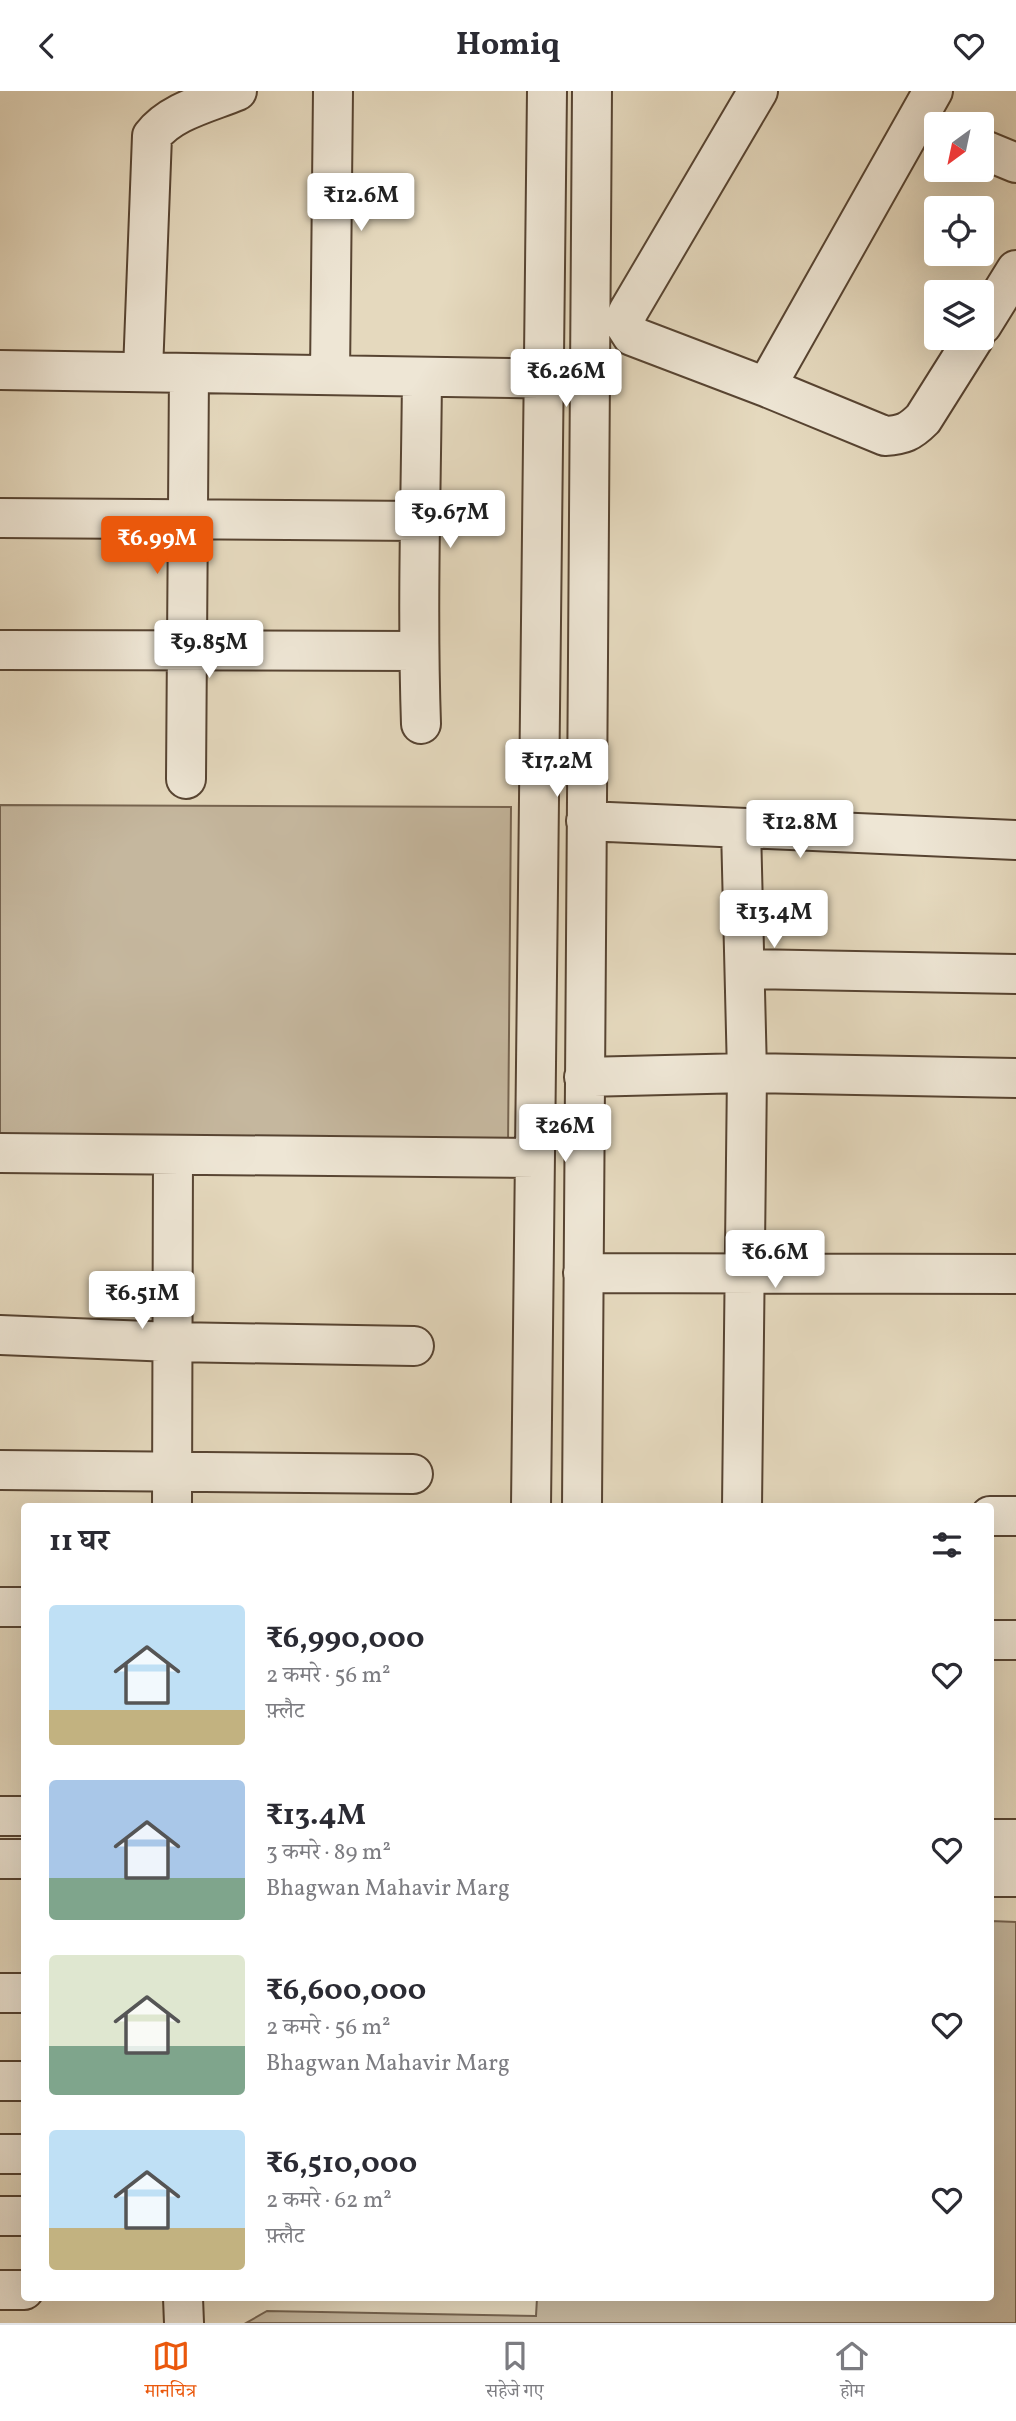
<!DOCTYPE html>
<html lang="hi">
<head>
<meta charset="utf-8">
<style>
  :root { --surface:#fff; --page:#f2f2f3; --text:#2b2b33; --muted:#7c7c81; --line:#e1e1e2; --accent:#ea580c }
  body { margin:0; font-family:Vollkorn,"Noto Serif Devanagari",serif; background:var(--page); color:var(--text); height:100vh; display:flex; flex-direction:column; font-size:26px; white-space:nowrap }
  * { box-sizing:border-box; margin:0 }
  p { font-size:23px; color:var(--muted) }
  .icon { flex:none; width:38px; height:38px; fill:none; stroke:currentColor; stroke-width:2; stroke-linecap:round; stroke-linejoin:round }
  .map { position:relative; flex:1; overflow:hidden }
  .sheet { position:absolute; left:21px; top:1412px; width:973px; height:798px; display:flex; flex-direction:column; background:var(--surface); border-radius:7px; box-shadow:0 7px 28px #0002 }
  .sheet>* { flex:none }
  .needle { width:46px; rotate:213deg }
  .fabs { position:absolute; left:924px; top:21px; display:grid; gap:14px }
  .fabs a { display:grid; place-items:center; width:70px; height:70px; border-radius:7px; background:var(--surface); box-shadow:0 7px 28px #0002; font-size:35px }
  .price { position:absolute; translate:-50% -60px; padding:0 16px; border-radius:7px; background:#fff; color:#222; font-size:23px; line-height:46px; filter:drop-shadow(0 2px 4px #0008) }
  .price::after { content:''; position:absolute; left:50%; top:42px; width:21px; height:16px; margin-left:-10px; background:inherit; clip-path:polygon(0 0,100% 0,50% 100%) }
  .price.active { background:var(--accent); color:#fff }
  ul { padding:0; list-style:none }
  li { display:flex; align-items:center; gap:21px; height:175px; padding:0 28px }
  li span { display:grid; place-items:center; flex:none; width:196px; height:140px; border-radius:7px; color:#555 }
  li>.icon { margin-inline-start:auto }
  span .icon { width:84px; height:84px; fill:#fffc; stroke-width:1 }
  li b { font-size:30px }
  h2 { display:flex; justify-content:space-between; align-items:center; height:84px; padding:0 28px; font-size:30px }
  header { display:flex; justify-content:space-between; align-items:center; height:91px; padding:0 28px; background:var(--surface); font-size:32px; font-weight:700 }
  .tabs { display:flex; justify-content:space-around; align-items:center; height:98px; border-top:2px solid var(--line); background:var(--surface); font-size:19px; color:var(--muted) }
  .tabs a { display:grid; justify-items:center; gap:4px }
  .tabs .active { color:var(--accent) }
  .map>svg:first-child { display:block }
</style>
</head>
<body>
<header><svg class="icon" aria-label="back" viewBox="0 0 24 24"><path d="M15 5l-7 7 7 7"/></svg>Homiq<svg class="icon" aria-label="heart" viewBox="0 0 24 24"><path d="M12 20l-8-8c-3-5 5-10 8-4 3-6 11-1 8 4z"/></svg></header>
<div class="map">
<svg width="1016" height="2232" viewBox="0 0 1016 2232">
  <rect width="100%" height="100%" fill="#e5d9be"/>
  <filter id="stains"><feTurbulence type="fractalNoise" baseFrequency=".00286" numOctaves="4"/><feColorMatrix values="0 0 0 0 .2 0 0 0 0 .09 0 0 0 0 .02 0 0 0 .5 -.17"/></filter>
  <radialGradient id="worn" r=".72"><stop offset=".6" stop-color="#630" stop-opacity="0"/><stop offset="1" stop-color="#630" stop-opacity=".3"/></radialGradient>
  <path fill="#c5b79e" stroke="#766450" stroke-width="2" d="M0,714L511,716L508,1056L0,1044Z
    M991,1830L1016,1831V2232H246L267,2220L536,2225L537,2207H990Z"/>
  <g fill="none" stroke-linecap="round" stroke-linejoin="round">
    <g stroke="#574432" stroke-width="42">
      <path id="minor" d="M758,0L628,221L625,234L632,245L766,296L885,345C903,344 910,341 923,328L974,247
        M982,58L1016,72
        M982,234L1016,179
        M0,279L568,288
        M143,280L152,45C171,20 208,12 237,0
        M330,284L333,0
        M766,296L933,0
        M0,427L421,430
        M0,559L418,560
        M421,633C417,517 421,401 422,286
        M186,688L189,282
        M586,730L1016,749
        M741,737L747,982L742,1416
        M745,878L1016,883
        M584,986L747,982L1016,987
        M0,1062L535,1067
        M583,1182L1016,1183
        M0,1244L172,1251L414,1255
        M0,1379L413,1383
        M172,1416L173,1064
        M531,1416L547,0
        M582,1416L592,0
        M990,1425H1016
        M0,1516H24
        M990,1549H1016
        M0,1725H24
        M990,1748H1016
        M0,1768H24
        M990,1786H1016
        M0,1902H24
        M0,1990H24
        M0,2063H24
        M0,2125H24
        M0,2199H24
        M183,2207L184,2232"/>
    </g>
    <use href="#minor" stroke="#eee6d5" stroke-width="38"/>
  </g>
  <rect width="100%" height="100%" filter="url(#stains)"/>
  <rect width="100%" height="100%" fill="url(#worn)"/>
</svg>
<div class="fabs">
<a><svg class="needle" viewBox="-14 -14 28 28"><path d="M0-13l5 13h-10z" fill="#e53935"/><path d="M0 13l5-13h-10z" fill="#7c7c81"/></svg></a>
<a><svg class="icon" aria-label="locate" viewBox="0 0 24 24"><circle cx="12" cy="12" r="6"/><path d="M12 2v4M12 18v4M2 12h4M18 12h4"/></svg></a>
<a><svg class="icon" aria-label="layers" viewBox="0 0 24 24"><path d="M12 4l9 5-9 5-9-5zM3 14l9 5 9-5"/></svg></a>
</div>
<b class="price" style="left:361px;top:142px">₹12.6M</b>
<b class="price" style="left:566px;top:318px">₹6.26M</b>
<b class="price" style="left:450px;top:459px">₹9.67M</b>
<b class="price active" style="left:157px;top:485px">₹6.99M</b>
<b class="price" style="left:209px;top:589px">₹9.85M</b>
<b class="price" style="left:557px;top:708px">₹17.2M</b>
<b class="price" style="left:800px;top:769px">₹12.8M</b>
<b class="price" style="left:774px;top:859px">₹13.4M</b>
<b class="price" style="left:565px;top:1073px">₹26M</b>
<b class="price" style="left:775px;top:1199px">₹6.6M</b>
<b class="price" style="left:142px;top:1240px">₹6.51M</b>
<section class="sheet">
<h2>11 घर<svg class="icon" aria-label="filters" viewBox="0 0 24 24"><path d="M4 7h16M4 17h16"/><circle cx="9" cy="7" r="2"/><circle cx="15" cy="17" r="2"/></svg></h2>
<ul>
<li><span style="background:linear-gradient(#bfe0f5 75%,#c2b280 0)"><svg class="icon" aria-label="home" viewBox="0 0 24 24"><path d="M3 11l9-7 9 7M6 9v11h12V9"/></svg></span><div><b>₹6,990,000</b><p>2 कमरे · 56 m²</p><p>फ़्लैट</p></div><svg class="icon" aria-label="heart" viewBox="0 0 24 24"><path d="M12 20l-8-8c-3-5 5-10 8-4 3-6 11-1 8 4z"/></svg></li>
<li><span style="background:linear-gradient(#a9c7e8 70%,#7fa58c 0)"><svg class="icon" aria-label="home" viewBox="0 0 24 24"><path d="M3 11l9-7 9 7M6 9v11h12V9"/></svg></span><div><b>₹13.4M</b><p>3 कमरे · 89 m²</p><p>Bhagwan Mahavir Marg</p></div><svg class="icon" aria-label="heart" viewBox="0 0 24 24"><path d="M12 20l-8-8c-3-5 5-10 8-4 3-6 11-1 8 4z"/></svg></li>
<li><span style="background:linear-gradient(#dfe7d0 65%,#7fa58c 0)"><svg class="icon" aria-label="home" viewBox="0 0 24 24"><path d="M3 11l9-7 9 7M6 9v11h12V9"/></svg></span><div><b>₹6,600,000</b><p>2 कमरे · 56 m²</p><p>Bhagwan Mahavir Marg</p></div><svg class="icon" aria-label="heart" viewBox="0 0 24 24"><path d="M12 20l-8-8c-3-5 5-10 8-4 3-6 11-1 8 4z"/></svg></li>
<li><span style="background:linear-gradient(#bfe0f5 70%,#c2b280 0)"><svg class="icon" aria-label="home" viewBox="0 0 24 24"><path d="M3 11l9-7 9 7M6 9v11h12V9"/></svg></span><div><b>₹6,510,000</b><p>2 कमरे · 62 m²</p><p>फ़्लैट</p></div><svg class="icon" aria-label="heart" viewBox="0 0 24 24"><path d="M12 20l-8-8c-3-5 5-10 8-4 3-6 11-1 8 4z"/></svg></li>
</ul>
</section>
</div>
<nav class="tabs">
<a class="active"><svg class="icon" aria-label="map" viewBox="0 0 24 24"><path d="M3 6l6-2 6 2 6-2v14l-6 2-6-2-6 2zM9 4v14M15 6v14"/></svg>मानचित्र</a>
<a><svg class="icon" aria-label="saved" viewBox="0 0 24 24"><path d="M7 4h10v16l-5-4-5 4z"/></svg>सहेजे गए</a>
<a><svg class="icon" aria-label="home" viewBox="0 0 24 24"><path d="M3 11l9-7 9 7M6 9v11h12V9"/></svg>होम</a>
</nav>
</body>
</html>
